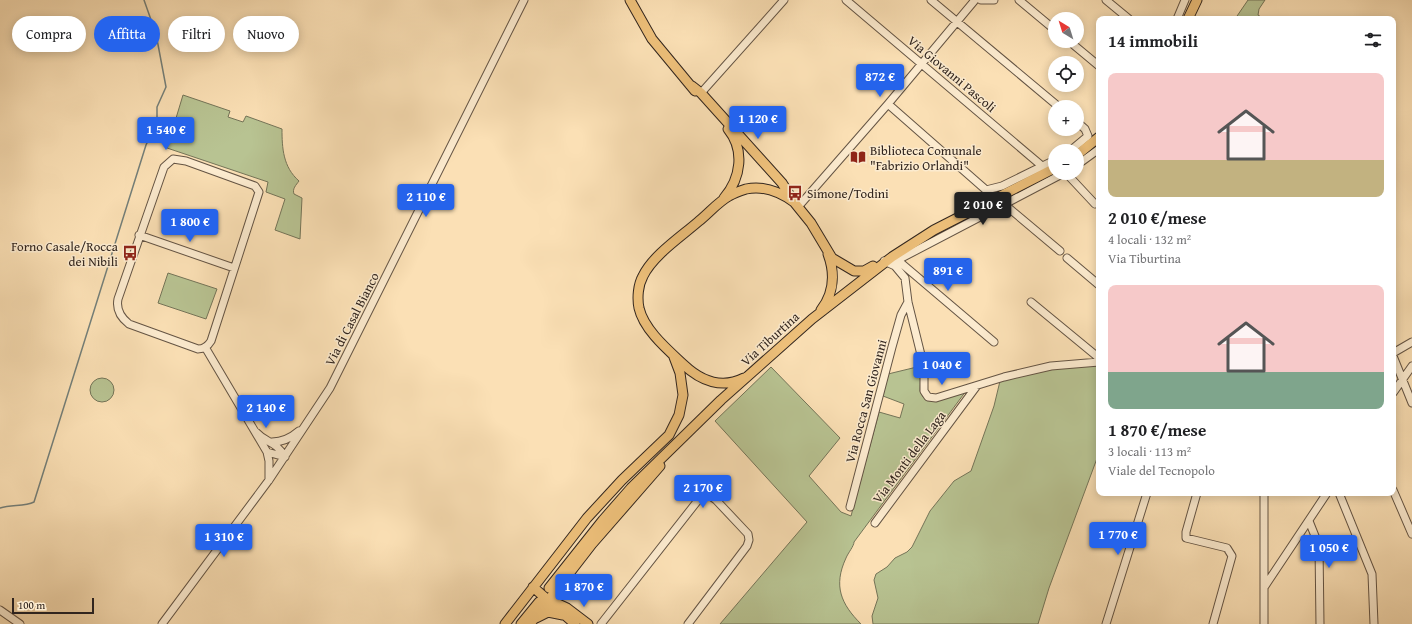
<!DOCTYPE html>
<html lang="it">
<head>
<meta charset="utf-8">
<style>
  :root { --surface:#fff; --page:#f6f6f6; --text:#202124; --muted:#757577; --accent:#2563eb }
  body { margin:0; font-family:"Gentium Book Plus",serif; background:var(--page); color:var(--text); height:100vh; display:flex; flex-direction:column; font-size:15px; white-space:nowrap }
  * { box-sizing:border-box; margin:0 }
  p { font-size:13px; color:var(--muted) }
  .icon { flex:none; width:22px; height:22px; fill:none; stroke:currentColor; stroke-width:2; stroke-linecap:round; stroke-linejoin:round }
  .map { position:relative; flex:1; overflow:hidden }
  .details { position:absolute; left:1096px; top:16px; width:300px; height:480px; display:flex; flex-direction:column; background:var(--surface); border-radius:8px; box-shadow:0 2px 10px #0003 }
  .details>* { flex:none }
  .guide { position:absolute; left:12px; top:16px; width:380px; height:36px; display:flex; gap:8px }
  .needle { width:26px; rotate:322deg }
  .buttons { position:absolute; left:1048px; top:12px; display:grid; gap:8px }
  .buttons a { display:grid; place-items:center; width:36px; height:36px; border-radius:50%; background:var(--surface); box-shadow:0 2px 10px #0003; font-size:20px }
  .scale { position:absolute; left:12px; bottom:10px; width:82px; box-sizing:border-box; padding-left:4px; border:2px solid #31251e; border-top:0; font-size:11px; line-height:14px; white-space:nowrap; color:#31251e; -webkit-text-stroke:3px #fcebcf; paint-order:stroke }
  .price { position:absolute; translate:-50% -34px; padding:0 9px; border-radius:4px; background:var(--accent); color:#fff; font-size:13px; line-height:26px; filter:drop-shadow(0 1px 2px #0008) }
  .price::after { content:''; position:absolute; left:50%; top:24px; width:12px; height:9px; margin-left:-6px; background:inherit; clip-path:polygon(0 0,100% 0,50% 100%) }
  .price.on { background:#222; color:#fff }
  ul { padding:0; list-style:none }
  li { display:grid; align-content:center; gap:8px; height:212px; padding:0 12px }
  li span { display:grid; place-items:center; height:124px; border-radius:8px; color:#555 }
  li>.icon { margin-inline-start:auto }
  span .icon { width:72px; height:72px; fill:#fffc; stroke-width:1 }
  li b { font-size:17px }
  h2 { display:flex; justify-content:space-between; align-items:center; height:48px; padding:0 12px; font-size:17px }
  .chip { padding:0 14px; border-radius:18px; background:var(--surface); box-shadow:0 2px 10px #0003; font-size:14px; line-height:36px }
  .chip.on { background:var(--accent); color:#fff }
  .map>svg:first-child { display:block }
</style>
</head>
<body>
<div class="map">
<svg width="1412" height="624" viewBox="0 0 1412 624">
  <rect width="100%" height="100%" fill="#fbe0b5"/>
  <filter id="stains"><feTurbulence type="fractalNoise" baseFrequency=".005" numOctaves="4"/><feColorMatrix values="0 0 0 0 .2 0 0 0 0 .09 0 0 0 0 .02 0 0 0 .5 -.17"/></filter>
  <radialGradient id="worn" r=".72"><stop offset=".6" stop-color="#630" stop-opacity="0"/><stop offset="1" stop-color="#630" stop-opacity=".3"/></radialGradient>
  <path fill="#b8c392" stroke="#747458" d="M1248,0H1265L1259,9L1258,15L1264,19H1235Z
    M183,95L230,111L228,117L243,122L246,116L282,129C282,148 283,167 299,181C296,185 292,189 294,194L302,198L300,239L275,230L285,199L266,192L268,182L167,148Z
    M168,273L217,289L206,319L158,303Z
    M1094,364L1099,366V453L1049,588L1038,624H873L872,616L878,598L874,580L876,574L887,567L895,558L907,552L912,547L930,511L954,481L971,471L994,406L1000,381L1060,366Z
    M921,366L920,391L923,397L966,391L854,542C854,546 848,553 846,558C833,586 841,604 861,624H720L807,522L715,421L771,367L840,438L809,476L841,512L851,516L879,412L900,418L904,404L883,396L888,374Z
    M90 390a12 12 0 1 1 24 0a12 12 0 1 1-24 0Z"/>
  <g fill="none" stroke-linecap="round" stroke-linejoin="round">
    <path stroke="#747f79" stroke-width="1.5" d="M0,508C11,504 24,507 34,502L146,145L157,122V107L166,87L156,34L144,0"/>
    <g stroke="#645444" stroke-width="9">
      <path id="minor" d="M846,0L1042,166
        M931,0L1059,107
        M981,0H994
        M1019,0L1055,30
        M1106,0L1129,19
        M1177,19L1185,0
        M1069,41L1099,66
        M701,93L784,0
        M888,104L986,190L1002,186L1055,160
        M1070,151L1088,136L1085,129L1077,122
        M173,159L186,161L255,186L259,192L211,341C208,346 204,349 198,349L129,324C120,317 116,309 118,299L164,167Z
        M1077,165L1099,149
        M1066,173L1095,204
        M1004,204L1060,251
        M798,207L888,104L975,0
        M139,235L234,268
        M895,258L994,342
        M1067,258L1099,285
        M884,261L895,266L905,278L908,302L924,367V391L928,397L936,398L1004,377L1051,366L1099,362
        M892,263L1064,173
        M1031,302L1099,358
        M205,347L267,452L269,461V480
        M1393,353L1412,342
        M1393,356L1412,403
        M1393,393L1412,366
        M256,432C267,444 275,440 285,457
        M272,442C283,442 291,438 299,431
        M267,452L285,457
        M1393,490L1412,534
        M1197,493L1186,532V538L1227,548L1232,556L1213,624
        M1339,493L1372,574L1374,624
        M850,507L892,347L901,315L908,302
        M1309,521L1319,546L1320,624
        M875,523L976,387
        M1265,586L1327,493
        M0,610L20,624
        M162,624L269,480L330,388L524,0
        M601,624L699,499L709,495L716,500L748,534L749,540L747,546L688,624
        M1106,624L1147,493
        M1264,624V493"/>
    </g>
    <g stroke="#31251e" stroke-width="11">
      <path id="major" d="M630,0L652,39L695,91
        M1188,19L1197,0
        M692,86L701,93L782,183L794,202L811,223L832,258L854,271H864L873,266
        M1077,155L1099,137
        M724,198C741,178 745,150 728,129
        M821,310C834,293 835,273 828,254
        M744,378C722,389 701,381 684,365C668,350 644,330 639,308C637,298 638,285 643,276C653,255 682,236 699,221C709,213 718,202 729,196C734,193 740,191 746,189C764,185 780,192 794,202
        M533,587L575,624
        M549,588L603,520L631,488L721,400L812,319L892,257L934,230L1055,168
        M554,602L567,608L588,624
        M536,618L548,612L563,615
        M505,624L587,518L622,480L669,435L679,415L683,395L680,373L674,357
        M521,624L539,602
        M530,624L592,544L660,466"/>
    </g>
    <use href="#minor" stroke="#fcebcf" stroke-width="7"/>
    <use href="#major" stroke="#eec07a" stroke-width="9"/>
  </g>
  <defs>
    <g id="library-bare" transform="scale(1.2)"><path d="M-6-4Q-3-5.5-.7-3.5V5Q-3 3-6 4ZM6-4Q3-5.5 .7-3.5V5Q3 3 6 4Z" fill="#8f2418" stroke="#fcebcf" stroke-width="2.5" paint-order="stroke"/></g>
    <g id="bus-bare" transform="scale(1.2)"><path d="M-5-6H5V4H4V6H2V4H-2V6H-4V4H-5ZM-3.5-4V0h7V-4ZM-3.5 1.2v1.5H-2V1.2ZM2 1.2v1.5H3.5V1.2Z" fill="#8f2418" stroke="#fcebcf" stroke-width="2.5" paint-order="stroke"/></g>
  </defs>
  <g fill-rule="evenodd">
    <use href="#library-bare" x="858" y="157"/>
    <use href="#bus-bare" x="795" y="193"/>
    <use href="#bus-bare" x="130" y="253"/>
  </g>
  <g text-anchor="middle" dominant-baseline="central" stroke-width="3" stroke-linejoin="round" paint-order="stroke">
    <g font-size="13" fill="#31251e" stroke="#fcebcf">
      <text transform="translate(952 74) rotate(40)">Via Giovanni Pascoli</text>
      <text transform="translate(352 319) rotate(-63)">Via di Casal Bianco</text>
      <text transform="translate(770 339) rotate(-42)">Via Tiburtina</text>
      <text transform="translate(866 401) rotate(-75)">Via Rocca San Giovanni</text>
      <text transform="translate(909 457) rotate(-53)">Via Monti della Laga</text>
    </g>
    <g font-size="13" fill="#31251e" stroke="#fcebcf" text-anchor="start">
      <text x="870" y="150">Biblioteca Comunale<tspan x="870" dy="15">"Fabrizio Orlandi"</tspan></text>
      <text x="807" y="193">Simone/Todini</text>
      <text x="118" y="246" text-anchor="end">Forno Casale/Rocca<tspan x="118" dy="15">dei Nibili</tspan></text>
    </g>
  </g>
  <rect width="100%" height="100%" filter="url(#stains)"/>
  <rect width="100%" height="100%" fill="url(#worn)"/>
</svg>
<div class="buttons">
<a><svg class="needle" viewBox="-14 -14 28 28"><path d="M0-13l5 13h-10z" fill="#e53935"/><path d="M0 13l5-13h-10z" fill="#757577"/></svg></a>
<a><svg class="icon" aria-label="locate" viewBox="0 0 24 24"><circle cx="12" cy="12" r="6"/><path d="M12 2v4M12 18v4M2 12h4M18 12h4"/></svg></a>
<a>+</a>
<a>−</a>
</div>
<div class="scale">100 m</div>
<b class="price" style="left:880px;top:98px">872 €</b>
<b class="price" style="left:758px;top:140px">1 120 €</b>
<b class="price" style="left:166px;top:151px">1 540 €</b>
<b class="price" style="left:426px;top:218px">2 110 €</b>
<b class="price on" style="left:983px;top:226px">2 010 €</b>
<b class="price" style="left:190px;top:243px">1 800 €</b>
<b class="price" style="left:948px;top:292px">891 €</b>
<b class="price" style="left:942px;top:386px">1 040 €</b>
<b class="price" style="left:266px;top:429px">2 140 €</b>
<b class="price" style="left:703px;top:509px">2 170 €</b>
<b class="price" style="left:1118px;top:556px">1 770 €</b>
<b class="price" style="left:224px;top:558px">1 310 €</b>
<b class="price" style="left:1329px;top:569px">1 050 €</b>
<b class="price" style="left:584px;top:608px">1 870 €</b>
<div class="guide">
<a class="chip">Compra</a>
<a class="chip on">Affitta</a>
<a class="chip">Filtri</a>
<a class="chip">Nuovo</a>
</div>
<section class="details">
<h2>14 immobili<svg class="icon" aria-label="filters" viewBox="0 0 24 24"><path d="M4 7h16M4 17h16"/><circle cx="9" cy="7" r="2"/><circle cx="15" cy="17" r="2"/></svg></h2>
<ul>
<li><span style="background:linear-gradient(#f6c9c9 70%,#c2b280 0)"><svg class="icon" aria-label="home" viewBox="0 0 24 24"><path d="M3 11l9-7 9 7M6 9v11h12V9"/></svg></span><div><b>2 010 €/mese</b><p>4 locali · 132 m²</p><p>Via Tiburtina</p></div></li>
<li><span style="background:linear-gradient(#f6c9c9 70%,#7fa58c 0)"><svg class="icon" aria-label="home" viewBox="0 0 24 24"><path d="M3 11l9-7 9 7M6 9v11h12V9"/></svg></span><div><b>1 870 €/mese</b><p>3 locali · 113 m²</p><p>Viale del Tecnopolo</p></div></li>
</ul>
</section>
</div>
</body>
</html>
